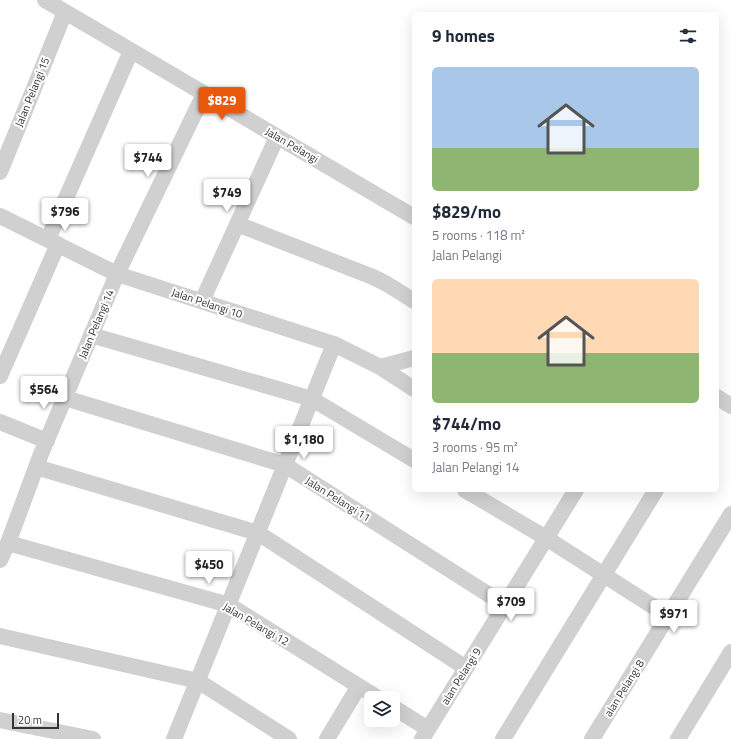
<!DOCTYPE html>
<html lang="en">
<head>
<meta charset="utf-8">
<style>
  :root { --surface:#fff; --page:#f6f6f7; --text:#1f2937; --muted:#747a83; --accent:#ea580c }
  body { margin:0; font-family:"Titillium Web",sans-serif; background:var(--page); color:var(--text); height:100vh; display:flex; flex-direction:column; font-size:15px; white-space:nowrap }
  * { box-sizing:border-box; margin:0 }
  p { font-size:13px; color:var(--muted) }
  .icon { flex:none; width:22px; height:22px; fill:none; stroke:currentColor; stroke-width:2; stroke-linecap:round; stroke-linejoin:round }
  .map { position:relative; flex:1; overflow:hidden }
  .panel { position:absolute; left:412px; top:12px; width:307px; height:480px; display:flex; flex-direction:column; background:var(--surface); border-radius:6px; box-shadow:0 4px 16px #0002 }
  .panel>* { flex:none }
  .buttons { position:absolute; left:364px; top:691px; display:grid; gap:8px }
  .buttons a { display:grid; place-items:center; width:36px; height:36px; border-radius:6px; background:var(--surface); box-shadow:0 4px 16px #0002; font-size:20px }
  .scale { position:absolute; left:12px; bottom:10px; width:47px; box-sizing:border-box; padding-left:4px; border:2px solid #333; border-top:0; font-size:11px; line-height:14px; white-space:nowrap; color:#333; -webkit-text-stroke:3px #fff; paint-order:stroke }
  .price { position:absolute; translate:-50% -34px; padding:0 9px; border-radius:4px; background:#fff; color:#222; font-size:13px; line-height:26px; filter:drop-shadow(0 1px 2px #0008) }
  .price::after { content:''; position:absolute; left:50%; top:24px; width:12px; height:9px; margin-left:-6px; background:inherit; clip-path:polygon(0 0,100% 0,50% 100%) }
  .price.active { background:var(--accent); color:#fff }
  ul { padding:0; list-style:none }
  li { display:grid; align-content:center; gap:8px; height:212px; padding:0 20px }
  li span { display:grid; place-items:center; height:124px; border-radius:6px; color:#555 }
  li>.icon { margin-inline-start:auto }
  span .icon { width:72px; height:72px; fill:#fffc; stroke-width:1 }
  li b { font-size:17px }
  h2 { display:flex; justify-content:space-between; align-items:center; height:48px; padding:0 20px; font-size:17px }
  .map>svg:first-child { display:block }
</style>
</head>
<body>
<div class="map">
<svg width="731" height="739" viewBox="0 0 731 739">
  <rect width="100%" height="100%" fill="#fff"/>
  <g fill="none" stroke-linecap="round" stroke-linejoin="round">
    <path stroke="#d0d0d0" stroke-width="16" d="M45,0L414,217
      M0,172L65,12
      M0,216L117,274L334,344L380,367L414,389
      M237,224L373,277L387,284L414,301
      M48,239L131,51
      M202,301L277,137
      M91,335L312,399L414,460
      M380,367L414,358
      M0,376L58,244
      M717,397L731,406
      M65,398L285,465L505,605
      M0,422L47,441
      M36,467L258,533L466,668
      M465,490L546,538L668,616
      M8,543L229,605L378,698
      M0,560L8,543L41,454L117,274L204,94
      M0,636L198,681L289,739
      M393,707L428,729
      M0,720L93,739
      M174,739L334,344
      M327,739L359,686
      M422,739L576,490
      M503,739L656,490
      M592,739L731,514
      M678,739L731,652"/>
  </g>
  <g text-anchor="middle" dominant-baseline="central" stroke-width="4" stroke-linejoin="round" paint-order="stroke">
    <g font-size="11" fill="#333" stroke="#fff">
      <text transform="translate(32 92) rotate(-68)">Jalan Pelangi 15</text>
      <text transform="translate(292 145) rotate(30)">Jalan Pelangi</text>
      <text transform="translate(207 303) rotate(18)">Jalan Pelangi 10</text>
      <text transform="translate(96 324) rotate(-67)">Jalan Pelangi 14</text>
      <text transform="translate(338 499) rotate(32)">Jalan Pelangi 11</text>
      <text transform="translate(256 624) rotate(30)">Jalan Pelangi 12</text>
      <text transform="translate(461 676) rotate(-58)">alan Pelangi 9</text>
      <text transform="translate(624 688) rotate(-58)">alan Pelangi 8</text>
    </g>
  </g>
</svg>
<div class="buttons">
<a><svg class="icon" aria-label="layers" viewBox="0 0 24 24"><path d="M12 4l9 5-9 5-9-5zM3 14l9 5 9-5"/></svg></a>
</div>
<div class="scale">20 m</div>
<b class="price active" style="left:222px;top:121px">$829</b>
<b class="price" style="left:148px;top:178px">$744</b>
<b class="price" style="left:227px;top:213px">$749</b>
<b class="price" style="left:65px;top:232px">$796</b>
<b class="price" style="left:44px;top:410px">$564</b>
<b class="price" style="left:304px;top:460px">$1,180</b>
<b class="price" style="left:209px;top:585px">$450</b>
<b class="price" style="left:511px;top:622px">$709</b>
<b class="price" style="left:674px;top:634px">$971</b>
<section class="panel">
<h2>9 homes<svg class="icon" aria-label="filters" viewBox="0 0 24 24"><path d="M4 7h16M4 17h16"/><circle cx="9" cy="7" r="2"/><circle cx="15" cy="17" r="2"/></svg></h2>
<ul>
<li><span style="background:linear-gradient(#a9c7e8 65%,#8fb573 0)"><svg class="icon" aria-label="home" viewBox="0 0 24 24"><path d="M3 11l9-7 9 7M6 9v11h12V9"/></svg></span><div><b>$829/mo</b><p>5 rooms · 118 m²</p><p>Jalan Pelangi</p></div></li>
<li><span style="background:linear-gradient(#ffd9b3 60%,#8fb573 0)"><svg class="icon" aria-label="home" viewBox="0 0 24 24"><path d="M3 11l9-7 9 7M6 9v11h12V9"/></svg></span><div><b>$744/mo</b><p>3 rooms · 95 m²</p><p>Jalan Pelangi 14</p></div></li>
</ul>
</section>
</div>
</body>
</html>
